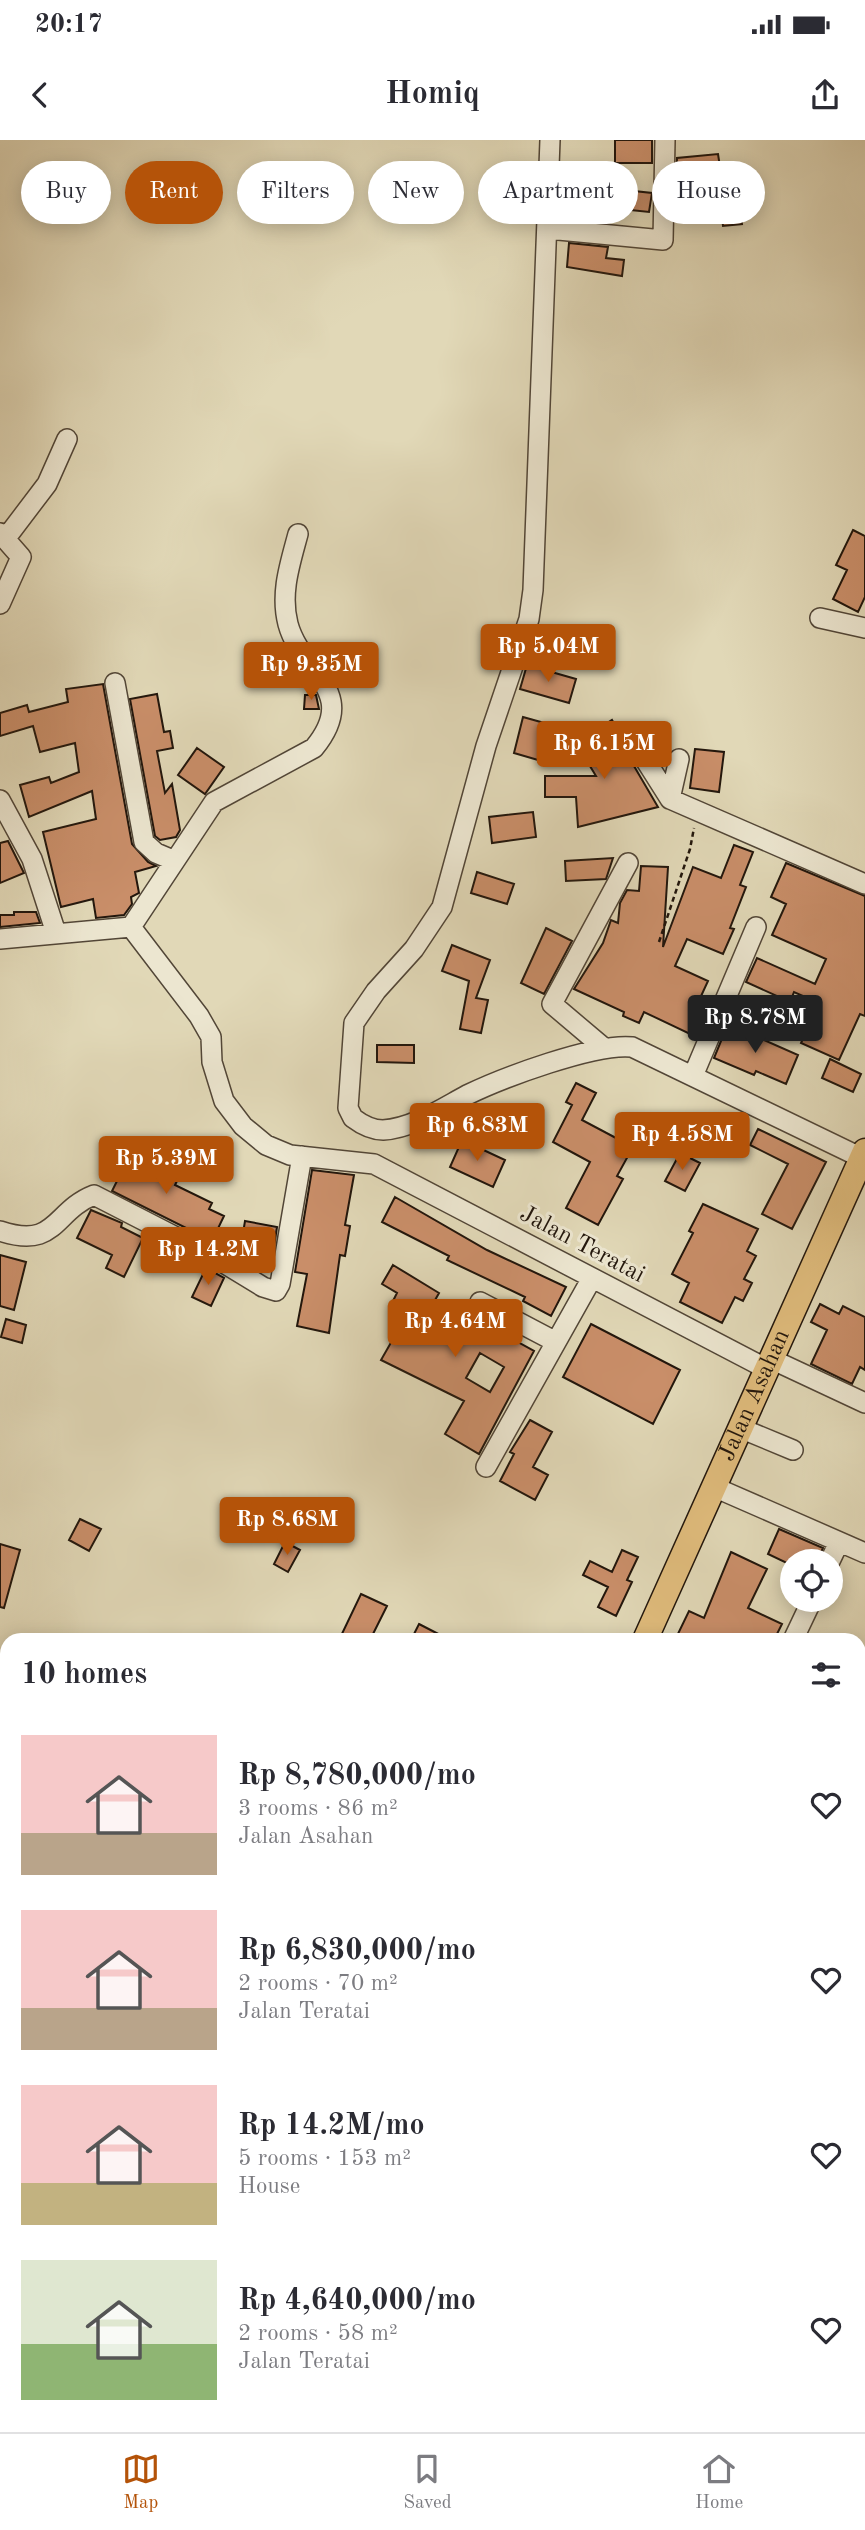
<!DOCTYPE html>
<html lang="en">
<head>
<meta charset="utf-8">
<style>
  :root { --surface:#fff; --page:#f7f7f7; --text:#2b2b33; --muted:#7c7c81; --line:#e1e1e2; --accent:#b45309 }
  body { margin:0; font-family:"Old Standard TT",serif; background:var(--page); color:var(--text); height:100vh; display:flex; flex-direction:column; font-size:26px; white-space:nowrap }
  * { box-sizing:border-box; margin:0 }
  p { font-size:23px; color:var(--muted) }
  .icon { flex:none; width:38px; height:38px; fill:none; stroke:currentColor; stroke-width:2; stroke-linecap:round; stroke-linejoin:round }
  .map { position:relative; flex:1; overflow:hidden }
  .details { position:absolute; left:0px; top:1493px; width:866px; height:800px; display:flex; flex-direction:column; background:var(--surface); border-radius:21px 21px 0 0; box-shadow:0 4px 18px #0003 }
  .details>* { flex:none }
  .hud { position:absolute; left:21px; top:21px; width:824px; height:63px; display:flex; gap:14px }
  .buttons { position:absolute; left:780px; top:1409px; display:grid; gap:14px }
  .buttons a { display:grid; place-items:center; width:63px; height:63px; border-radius:50%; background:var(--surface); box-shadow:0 4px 18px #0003; font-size:35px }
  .price { position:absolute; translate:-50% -60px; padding:0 16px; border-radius:7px; background:var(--accent); color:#fff; font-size:23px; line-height:46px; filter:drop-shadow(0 2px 4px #0008) }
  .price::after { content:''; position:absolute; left:50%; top:42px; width:21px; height:16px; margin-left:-10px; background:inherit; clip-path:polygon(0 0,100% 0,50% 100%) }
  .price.active { background:#222; color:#fff }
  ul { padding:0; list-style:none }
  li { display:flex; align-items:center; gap:21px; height:175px; padding:0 21px }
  li span { display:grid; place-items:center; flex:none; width:196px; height:140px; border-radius:0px; color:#555 }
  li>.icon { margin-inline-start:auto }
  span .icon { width:84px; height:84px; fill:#fffc; stroke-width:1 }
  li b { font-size:30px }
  h2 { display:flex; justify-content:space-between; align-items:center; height:84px; padding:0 21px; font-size:30px }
  .pill { padding:0 24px; border-radius:32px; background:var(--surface); box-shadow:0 4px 18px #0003; font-size:24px; line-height:63px }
  .pill.active { background:var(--accent); color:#fff }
  .status { display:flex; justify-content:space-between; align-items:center; height:49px; padding:0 35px; background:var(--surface); direction:ltr }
  .status svg { height:19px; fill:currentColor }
  header { display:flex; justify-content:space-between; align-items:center; height:91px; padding:0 21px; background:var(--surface); font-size:32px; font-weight:700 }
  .tabs { display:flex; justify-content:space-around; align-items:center; height:98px; border-top:2px solid var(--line); background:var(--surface); font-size:19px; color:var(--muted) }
  .tabs a { display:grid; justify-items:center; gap:4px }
  .tabs .active { color:var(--accent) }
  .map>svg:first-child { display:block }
</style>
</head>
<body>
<div class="status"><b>20:17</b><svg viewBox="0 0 49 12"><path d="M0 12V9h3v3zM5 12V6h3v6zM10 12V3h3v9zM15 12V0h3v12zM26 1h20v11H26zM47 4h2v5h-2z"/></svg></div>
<header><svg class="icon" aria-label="back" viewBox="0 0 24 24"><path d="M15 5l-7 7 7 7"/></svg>Homiq<svg class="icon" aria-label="share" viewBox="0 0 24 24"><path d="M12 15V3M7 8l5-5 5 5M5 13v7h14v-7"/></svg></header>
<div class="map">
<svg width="865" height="2292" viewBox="0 0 865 2292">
  <rect width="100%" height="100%" fill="#e1d8b7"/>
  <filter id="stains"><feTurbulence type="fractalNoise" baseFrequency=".00286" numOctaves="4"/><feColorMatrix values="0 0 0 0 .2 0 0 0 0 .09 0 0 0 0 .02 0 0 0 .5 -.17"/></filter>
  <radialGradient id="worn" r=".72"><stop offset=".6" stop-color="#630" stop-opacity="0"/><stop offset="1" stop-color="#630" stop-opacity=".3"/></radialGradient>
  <path fill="#c98e69" stroke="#22160c" stroke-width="2" fill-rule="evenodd" d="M615,0H652V23H615Z
    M718,14L724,53L676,58L677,18Z
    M615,49L652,53L649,72L612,68Z
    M569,57L607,61L605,82L567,77Z
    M739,59L742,84L723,86L720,60Z
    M569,103L608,107L606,118L624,120L622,136L567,127Z
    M853,390L865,396V457L858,472L833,459L847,430L836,425Z
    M527,525L576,539L569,563L520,549Z
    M103,544L132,704L148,722L156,726L135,732L139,753L131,757L132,764L124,775L96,778L93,759L61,767L43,692L96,679L92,651L29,677L20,645L49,637L51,643L79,632L75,603L40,612L33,586L0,596V573L27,565L29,572L68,562L66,549Z
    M157,554L164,592L170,591L173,608L157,611L165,653L172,644L180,690L176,697L160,700L155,696L130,559Z
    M305,555H316L319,569H304Z
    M523,577L555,586L551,599L544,597L538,620L514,613Z
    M612,580L623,598L624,609L658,667L578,687L576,657H545V636H596L576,603Z
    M197,608L224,627L205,654L178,635Z
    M695,609L724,612L719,652L690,648Z
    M533,672L536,697L492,703L489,677Z
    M8,701L24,733L0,743V703Z
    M734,705L753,712L740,745L746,747L730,788L734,789L723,814L687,799L675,826L708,841L696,867L701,869L690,894L644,872L639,883L623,876L624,872L574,849L603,803L611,780L618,783L620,763L627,750L639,751L641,726L668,727L663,807L693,727L721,738Z
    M613,718L606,739L566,741L565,721Z
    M786,723L865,756V876L860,874L839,920L801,903L819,863L794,852L790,862L746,842L757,818L815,844L826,819L772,795L786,764L771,757Z
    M477,732L514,744L507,764L471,753Z
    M14,772H36L40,783L0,787V775H14Z
    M546,788L572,801L544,854L521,843Z
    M452,805L490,820L476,858L488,860L481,893L460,889L469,841L442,831Z
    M728,884L798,915L786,944L756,931L754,935L714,918Z
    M377,905H414V923L377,922Z
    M830,919L861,934L853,952L822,938Z
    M576,943L596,953L582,980L633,1007L617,1036L623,1039L598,1085L566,1068L590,1022L553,1002L572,965L566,962Z
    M758,989L826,1022L792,1089L762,1074L788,1024L750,1005Z
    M462,1000L505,1020L493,1047L450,1027Z
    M133,1009L180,1035L175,1045L212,1063L209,1069L224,1076L212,1101L112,1051Z
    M680,1013L700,1023L685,1051L665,1041Z
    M312,1030L354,1035L345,1085L350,1086L345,1116L340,1115L329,1193L297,1186L307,1134L295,1132Z
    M395,1057L487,1110L566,1147L551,1176L523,1161L525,1157L447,1120L449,1116L382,1082Z
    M703,1064L758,1089L747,1111L756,1116L744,1139L752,1143L743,1161L735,1157L722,1183L680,1162L689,1143L672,1134L693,1093L689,1091Z
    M91,1070L122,1083L121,1087L143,1098L124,1137L106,1128L112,1115L77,1098Z
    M245,1081L277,1087L271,1126L239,1118Z
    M0,1115L26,1122L14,1170L0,1166Z
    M393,1125L439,1153L434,1162L453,1173L449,1179L473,1193L480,1181L534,1211L479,1314L445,1294L464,1261L381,1220L409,1171L393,1161L397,1153L382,1144ZM480,1213L504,1227L490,1252L466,1238Z
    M206,1128L224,1138L211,1166L192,1157Z
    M820,1164L839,1174L843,1166L865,1177V1230L860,1227L852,1244L811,1224L827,1190L811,1182Z
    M6,1179L26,1185L22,1203L1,1197Z
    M591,1184L680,1230L653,1284L563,1237Z
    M530,1280L552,1292L533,1327L548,1335L535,1360L500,1341L514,1314L510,1312Z
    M80,1379L101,1389L89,1411L69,1400Z
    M779,1389L823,1408L817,1421H793V1426L768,1414Z
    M285,1402L300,1410L288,1432L274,1424Z
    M0,1404L20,1410L4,1468L0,1467Z
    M622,1410L638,1417L627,1440L632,1442L616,1476L598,1467L608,1447L583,1435L590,1421L612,1432Z
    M731,1412L767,1429L748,1468L782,1484L774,1500H675L689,1471L704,1478Z
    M361,1454L387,1466L370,1500H339Z
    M419,1484L450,1500H411Z"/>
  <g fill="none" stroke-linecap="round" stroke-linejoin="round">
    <g stroke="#524637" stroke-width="22">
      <path id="minor" d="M550,0L533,450L529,479L486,606L442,767L414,809L376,851L354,883L348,968L353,978C361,984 372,990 383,990C413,988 441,969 467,955C502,938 595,903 632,907L862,1018
        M548,89L663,100L665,0
        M0,393L21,417L0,464
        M6,398L47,344L67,299
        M820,478L865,488
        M115,543L144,702L156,713L175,721
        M634,602L670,659L865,744
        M670,659L679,619
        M0,660L32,719L56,793
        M131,787L214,662L314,608C361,551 301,533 288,484C280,453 290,424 298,394
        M0,799L131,787L199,876L211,897L212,922L224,961L243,986L266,1005L290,1015L374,1024L767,1229
        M604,908L552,864L628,723
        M693,936L756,787
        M0,1091C57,1110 53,1071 94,1055L209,1114L263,1147L276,1151L280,1144L302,1016
        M480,1162L556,1202
        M771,1219L865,1263
        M740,1288L793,1310
        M486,1327L592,1138
        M714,1347L865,1413
        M830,1421L839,1402
        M793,1500L812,1460
        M0,1558L7,1561
        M859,1681L865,1669
        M859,1723L865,1710
        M0,1840L7,1843
        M859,1968L865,1954
        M0,2030L7,2018
        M859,2121L865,2124
        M406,2286L419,2292
        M551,2286L564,2292
        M248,2292L250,2286
        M861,2292L865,2288"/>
    </g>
    <g stroke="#22160c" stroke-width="27">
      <g id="major">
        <path id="s1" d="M645,1500L865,1011"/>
        <path d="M293,2292L296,2286"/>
      </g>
    </g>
    <path stroke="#22160c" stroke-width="2.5" stroke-dasharray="5 3.5" stroke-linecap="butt" d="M659,802L690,709L694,688"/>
    <use href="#minor" stroke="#ece6d0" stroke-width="19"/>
    <use href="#major" stroke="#e0bc7c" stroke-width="24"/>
  </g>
  <g text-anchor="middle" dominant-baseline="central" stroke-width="6" stroke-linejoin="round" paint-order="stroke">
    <g font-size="24" fill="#22160c" stroke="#ece6d0">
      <text transform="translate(582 1105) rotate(28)">Jalan Teratai</text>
      <text stroke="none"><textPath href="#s1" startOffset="268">Jalan Asahan</textPath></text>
    </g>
  </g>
  <rect width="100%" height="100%" filter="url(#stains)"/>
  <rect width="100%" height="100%" fill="url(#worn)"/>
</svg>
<div class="buttons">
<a><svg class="icon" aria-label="locate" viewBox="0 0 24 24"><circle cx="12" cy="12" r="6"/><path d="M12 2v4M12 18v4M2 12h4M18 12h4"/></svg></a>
</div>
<b class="price" style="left:548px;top:544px">Rp 5.04M</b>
<b class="price" style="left:311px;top:562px">Rp 9.35M</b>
<b class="price" style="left:604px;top:641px">Rp 6.15M</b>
<b class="price active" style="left:755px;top:915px">Rp 8.78M</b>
<b class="price" style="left:477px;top:1023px">Rp 6.83M</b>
<b class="price" style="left:682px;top:1032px">Rp 4.58M</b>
<b class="price" style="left:166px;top:1056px">Rp 5.39M</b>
<b class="price" style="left:208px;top:1147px">Rp 14.2M</b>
<b class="price" style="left:455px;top:1219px">Rp 4.64M</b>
<b class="price" style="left:287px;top:1417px">Rp 8.68M</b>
<div class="hud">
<a class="pill">Buy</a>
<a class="pill active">Rent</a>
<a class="pill">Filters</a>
<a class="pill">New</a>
<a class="pill">Apartment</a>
<a class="pill">House</a>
</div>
<section class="details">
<h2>10 homes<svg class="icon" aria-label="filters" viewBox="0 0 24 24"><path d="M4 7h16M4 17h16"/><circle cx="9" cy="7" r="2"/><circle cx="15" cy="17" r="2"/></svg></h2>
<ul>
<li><span style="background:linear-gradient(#f6c9c9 70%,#b9a48a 0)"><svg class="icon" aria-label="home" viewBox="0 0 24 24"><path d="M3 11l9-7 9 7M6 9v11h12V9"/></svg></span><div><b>Rp 8,780,000/mo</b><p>3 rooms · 86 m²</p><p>Jalan Asahan</p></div><svg class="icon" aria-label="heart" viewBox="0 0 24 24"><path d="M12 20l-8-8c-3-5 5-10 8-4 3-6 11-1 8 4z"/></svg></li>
<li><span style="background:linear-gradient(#f6c9c9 70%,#b9a48a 0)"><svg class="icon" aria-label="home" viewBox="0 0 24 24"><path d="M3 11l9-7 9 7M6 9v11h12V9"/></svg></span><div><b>Rp 6,830,000/mo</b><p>2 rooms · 70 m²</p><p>Jalan Teratai</p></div><svg class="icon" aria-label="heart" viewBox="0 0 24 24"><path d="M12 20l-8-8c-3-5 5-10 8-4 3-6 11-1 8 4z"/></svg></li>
<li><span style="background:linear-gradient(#f6c9c9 70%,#c2b280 0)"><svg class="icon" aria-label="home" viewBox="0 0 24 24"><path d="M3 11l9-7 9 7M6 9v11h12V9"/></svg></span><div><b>Rp 14.2M/mo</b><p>5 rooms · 153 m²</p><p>House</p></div><svg class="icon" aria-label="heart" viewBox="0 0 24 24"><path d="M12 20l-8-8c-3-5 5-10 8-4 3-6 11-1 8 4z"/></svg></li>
<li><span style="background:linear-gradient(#dfe7d0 60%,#8fb573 0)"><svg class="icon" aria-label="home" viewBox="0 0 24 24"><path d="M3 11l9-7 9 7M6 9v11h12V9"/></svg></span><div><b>Rp 4,640,000/mo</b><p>2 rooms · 58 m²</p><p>Jalan Teratai</p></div><svg class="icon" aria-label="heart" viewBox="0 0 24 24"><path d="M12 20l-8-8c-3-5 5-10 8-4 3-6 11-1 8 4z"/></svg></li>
</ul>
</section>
</div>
<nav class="tabs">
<a class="active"><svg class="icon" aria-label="map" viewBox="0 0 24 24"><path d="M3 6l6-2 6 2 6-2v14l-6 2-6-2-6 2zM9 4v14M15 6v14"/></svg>Map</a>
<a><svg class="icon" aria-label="saved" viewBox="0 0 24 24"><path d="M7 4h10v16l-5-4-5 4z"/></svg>Saved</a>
<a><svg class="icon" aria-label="home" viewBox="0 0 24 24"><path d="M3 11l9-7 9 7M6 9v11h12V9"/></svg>Home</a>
</nav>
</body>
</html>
